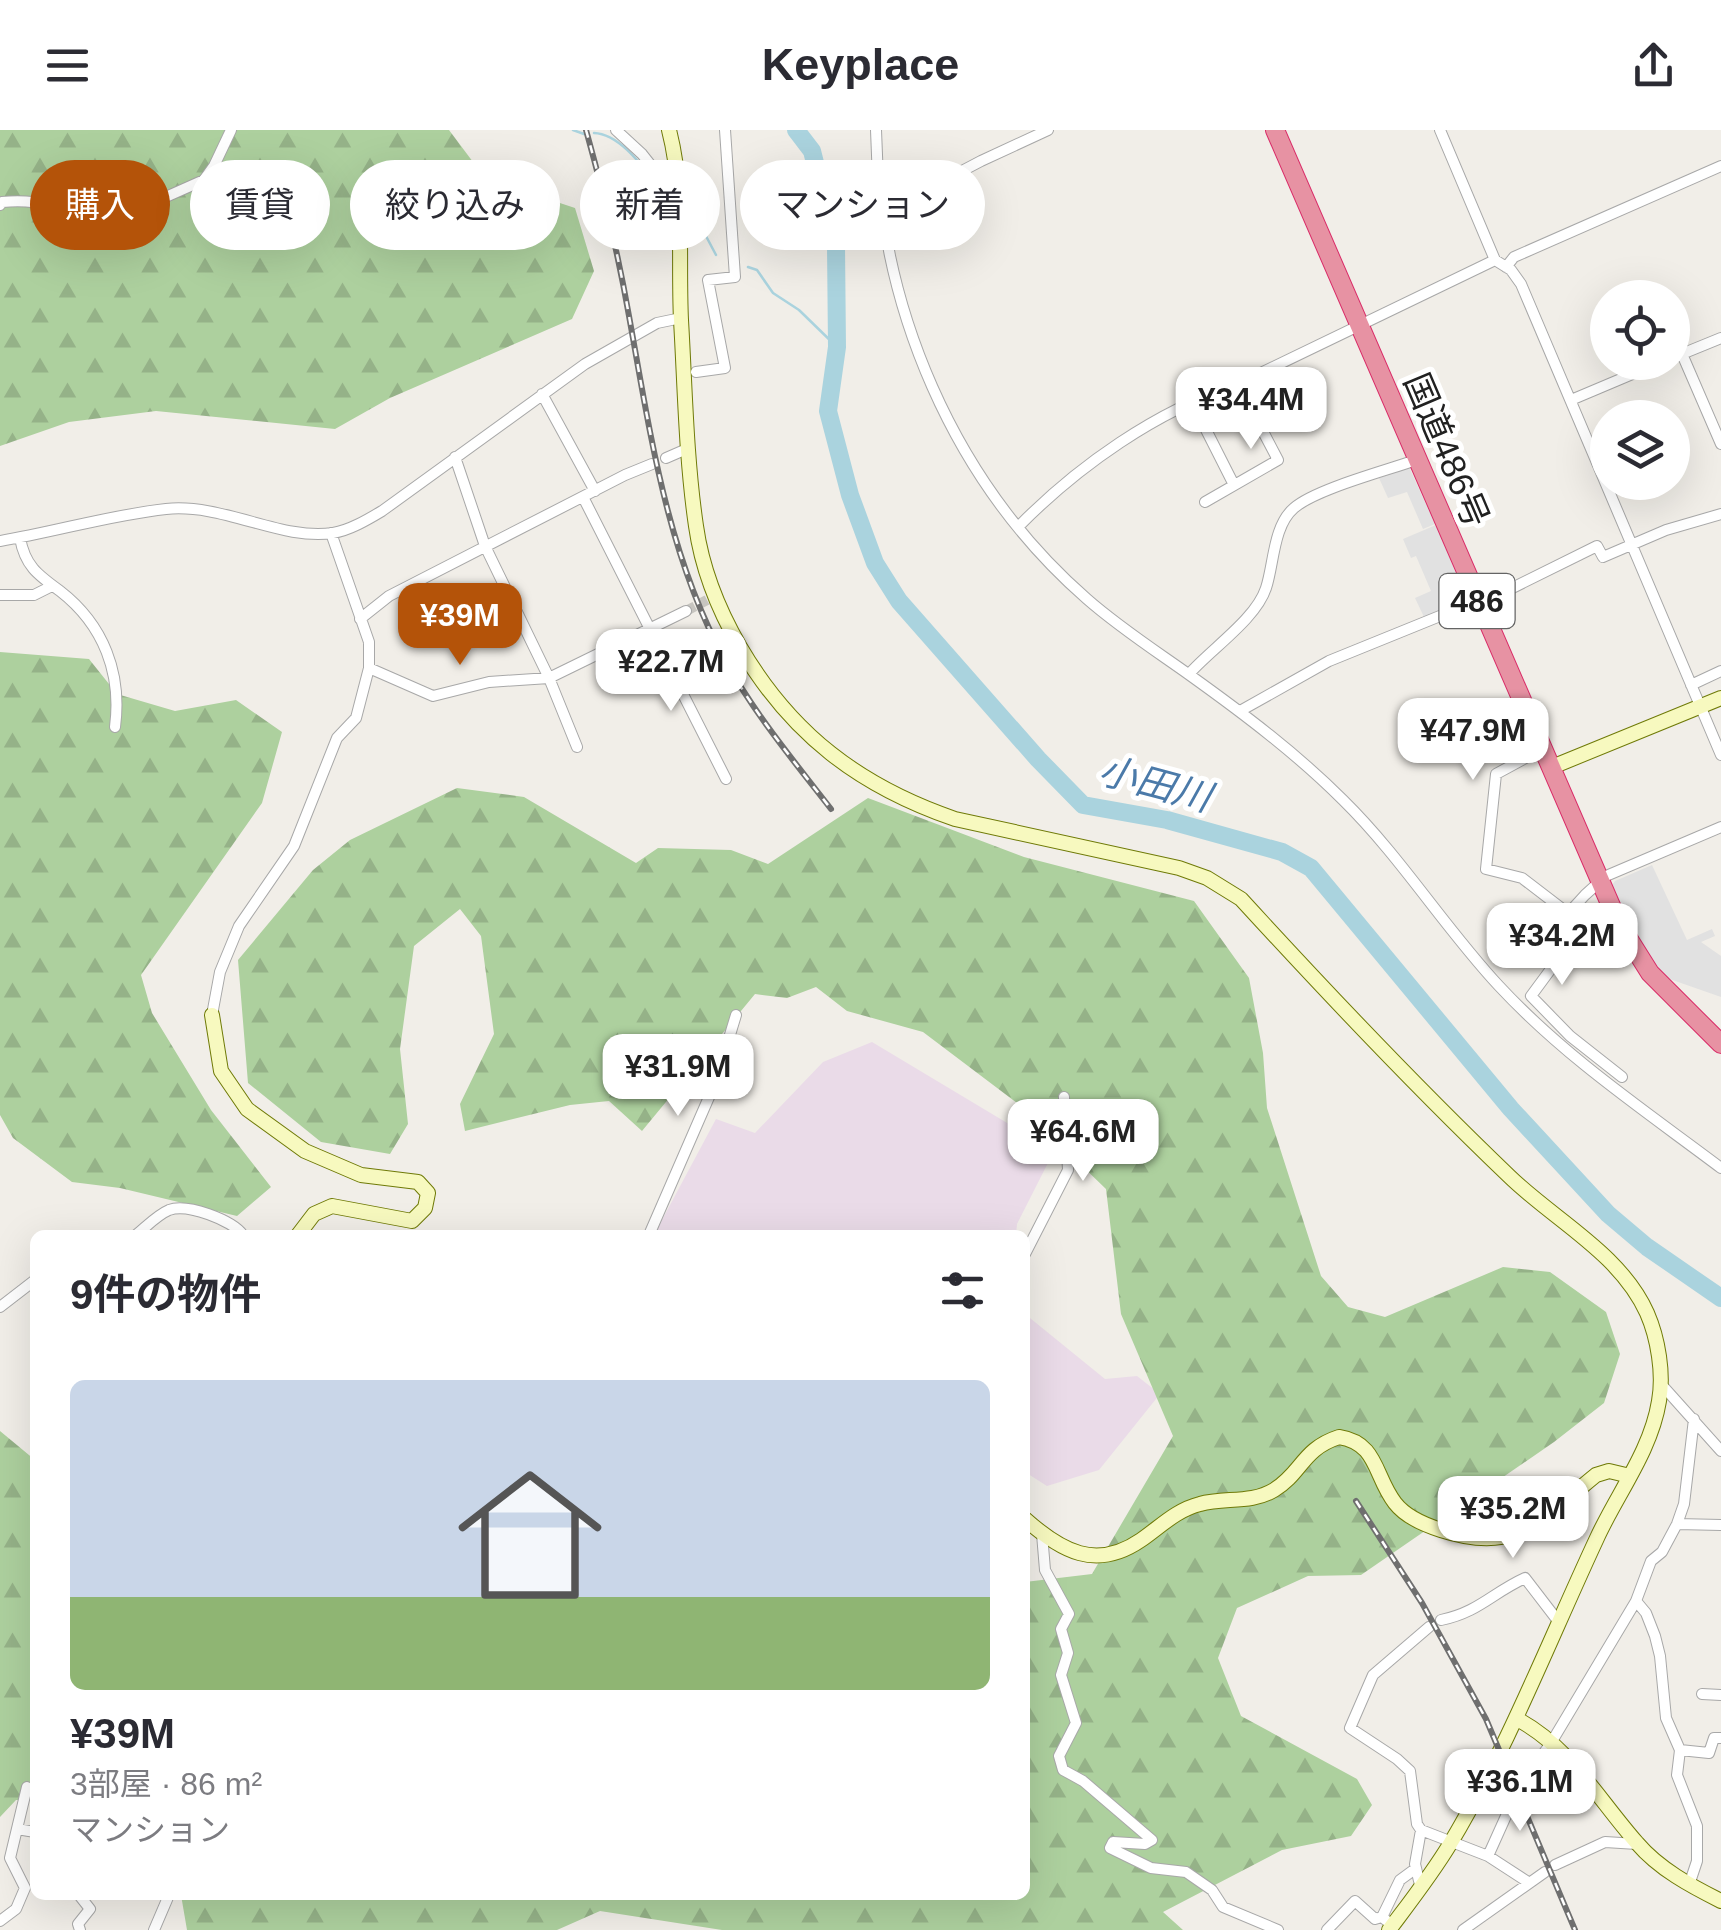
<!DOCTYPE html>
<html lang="ja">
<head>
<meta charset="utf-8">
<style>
  :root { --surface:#fff; --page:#f7f7f7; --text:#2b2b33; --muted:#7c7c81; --line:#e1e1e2; --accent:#b45309 }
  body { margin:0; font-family:Helvetica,"Noto Sans JP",sans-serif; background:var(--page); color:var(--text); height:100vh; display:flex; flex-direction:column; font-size:38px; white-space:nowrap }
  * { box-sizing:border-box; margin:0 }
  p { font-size:32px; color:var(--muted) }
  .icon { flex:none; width:55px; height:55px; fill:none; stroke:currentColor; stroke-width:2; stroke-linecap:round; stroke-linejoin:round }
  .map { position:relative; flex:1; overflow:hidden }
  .panel { position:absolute; left:30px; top:1100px; width:1000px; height:670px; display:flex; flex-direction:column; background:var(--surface); border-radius:15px; box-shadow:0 10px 40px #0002 }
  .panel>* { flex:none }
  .hud { position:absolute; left:30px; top:30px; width:1000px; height:90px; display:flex; gap:20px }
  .buttons { position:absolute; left:1590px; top:150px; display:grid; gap:20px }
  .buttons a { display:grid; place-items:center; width:100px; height:100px; border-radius:50%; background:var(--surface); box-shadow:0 10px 40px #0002; font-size:50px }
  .price { position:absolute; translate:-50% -85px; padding:0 22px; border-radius:20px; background:#fff; color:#222; font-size:32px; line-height:65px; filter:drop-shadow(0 2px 5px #0008) }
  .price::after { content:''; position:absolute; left:50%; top:60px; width:30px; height:22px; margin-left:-15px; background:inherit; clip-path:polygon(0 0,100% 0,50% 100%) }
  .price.current { background:var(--accent); color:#fff }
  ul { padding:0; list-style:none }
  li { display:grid; align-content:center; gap:20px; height:530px; padding:0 40px }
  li+li { border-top:2px solid var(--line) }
  li span { display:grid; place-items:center; height:310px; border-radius:15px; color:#555 }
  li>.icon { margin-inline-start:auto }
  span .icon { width:180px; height:180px; fill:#fffc; stroke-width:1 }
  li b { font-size:42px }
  h2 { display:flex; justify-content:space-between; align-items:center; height:120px; padding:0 40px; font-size:42px }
  .tag { padding:0 35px; border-radius:45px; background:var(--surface); box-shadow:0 10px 40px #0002; font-size:35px; line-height:90px }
  .tag.current { background:var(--accent); color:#fff }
  header { display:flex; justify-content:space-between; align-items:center; height:130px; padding:0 40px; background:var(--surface); font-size:45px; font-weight:700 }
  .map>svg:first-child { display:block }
</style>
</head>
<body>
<header><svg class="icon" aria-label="menu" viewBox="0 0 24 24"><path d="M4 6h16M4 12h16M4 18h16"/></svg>Keyplace<svg class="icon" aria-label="share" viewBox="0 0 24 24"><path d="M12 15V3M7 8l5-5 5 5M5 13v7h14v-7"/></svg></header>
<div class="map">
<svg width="1721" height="1800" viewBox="0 0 1721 1800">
  <defs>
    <pattern id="forest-firs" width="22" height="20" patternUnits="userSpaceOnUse" patternTransform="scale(2.5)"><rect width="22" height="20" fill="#add09e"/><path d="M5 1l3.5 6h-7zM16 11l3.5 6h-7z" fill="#95b288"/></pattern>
  </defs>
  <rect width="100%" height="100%" fill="#f1eee8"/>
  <path fill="#eadbe8" d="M872,912L1054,1021L1017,1094L1016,1105H654L716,989L755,1003L823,932Z
    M1025,1184L1105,1249L1137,1246L1160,1264L1099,1340L1047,1356L1025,1342Z"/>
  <path fill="url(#forest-firs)" d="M0,0H449L485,48L575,78L594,141L572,189L390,268L335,299L156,281L69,292L0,316Z
    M0,522L89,529L117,564L175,581L236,570L282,602L262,673L141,845L152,883L211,980L271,1057L237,1086L120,1058L72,1052L13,1008L0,985Z
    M457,658L524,667L636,733L658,718L731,720L768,734L868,668L1024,727L1194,771L1249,848L1263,923L1267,978L1321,1146L1348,1177L1385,1187L1503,1137L1550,1142L1606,1182L1620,1224L1604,1273L1554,1312L1361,1445L1308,1446L1237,1478L1218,1528L1241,1586L1357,1649L1372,1675L1351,1706L1282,1720L1163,1782L1183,1800H722L600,1781L557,1800H187L181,1765H1025V1452L1092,1444L1173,1306L1121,1184L1106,1059L1017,973L923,902L847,881L816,857L787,868L755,864L642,1001L609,971L570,975L465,1001L460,974L494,904L481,806L460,779L414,816L400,919L408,994L390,1024L321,1012L248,953L238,830L313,740L350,710Z
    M0,1301L35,1330V1670H16L0,1687Z"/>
  <path fill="#e1e1e1" d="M1409,337L1435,394L1423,399L1407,362L1388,368L1379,348Z
    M1436,395L1466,468L1424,487L1415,468L1431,461L1416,426L1411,428L1403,409Z
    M1652,735L1687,810L1712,799L1715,806L1701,812L1721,826V867L1661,846L1633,804L1610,758L1615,751Z"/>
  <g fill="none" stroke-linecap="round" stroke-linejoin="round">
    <path stroke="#aad3de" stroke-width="2.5" d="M573,0L584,4
      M594,3C624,4 650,48 669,69
      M891,82L903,76
      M697,89L716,125
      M836,116L853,95L875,84
      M748,137L757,140L773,163L799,180L837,217"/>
    <path stroke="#aad3de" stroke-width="18" d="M796,0L812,21L836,116L837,217L828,281L850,365L875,433L899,471L1038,629L1083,675L1167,690L1282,722L1311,738L1511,979L1608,1084L1647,1117L1721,1168"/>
    <path stroke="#c7c5c0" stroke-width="10" stroke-dasharray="10 5" stroke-linecap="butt" d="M686,481L707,470"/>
    <g stroke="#a8a8a8" stroke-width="12">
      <path id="street" d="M616,0L642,24L672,62L679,63
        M876,0C879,177 953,352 1087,469C1120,498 1156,521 1191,546C1244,584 1297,624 1343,670C1401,727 1444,797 1499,856C1565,927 1644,980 1721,1038
        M1440,0L1495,130L1511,140L1521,154L1721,625
        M903,72L981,31L1048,0
        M0,75L2,72C21,70 48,71 64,83C70,88 75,95 81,99C93,106 107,105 120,105L150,74L204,50L214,36L231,0
        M1506,137L1514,127L1721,36
        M1682,224L1721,314
        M1672,228L1721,208
        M696,242L725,238L708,150L735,147L725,0
        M542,264L595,361
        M1571,270L1661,232
        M1192,272L1234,355
        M455,327L485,416L549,548L577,617
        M666,328L689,318
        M583,367L726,649
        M1205,372L1278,330L1238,254
        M1018,397C1078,336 1156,281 1238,254L1495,130
        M20,408C25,436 38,445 60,461C104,495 122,544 115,597
        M0,411C55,402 110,385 166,379C224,373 281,411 333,403C350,400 367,390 382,381L585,234L657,193L681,188
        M0,465H34L52,456
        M360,489L389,466L625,345L652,334
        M369,538L433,566L489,552L549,548L686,481
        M1189,544C1211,519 1256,489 1266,458C1274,434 1273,396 1294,378C1316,359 1385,341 1416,330
        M1691,555L1721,541
        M1240,581L1329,531L1472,473L1484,472L1597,416L1603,427L1666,400L1721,384
        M1542,619L1496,644L1486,739L1522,748L1625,827L1636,824
        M212,885L220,842L239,796L294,716L337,608L356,588L369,538V512L331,403
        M1622,947L1570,906L1531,866L1559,828L1564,788L1585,765L1606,746L1721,697
        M136,1105C146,1097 157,1085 169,1080C187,1073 232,1090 243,1105
        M649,1105L716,951L736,885
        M1025,1124L1068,1040L1064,967
        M0,1177L35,1150
        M1661,1254L1721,1321
        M1677,1394L1721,1395
        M1042,1404L1045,1440L1069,1484L1061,1499L1068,1523L1061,1545L1076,1593L1059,1626L1063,1640L1083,1651L1152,1710L1145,1714L1113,1712L1110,1718L1151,1738L1186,1742L1212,1760L1223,1777L1278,1800
        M1636,1471L1646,1483L1655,1506L1660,1526L1666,1588L1680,1620L1677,1645L1697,1696V1731L1689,1755
        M1441,1490C1479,1482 1492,1463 1525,1448L1558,1491
        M1429,1497L1373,1545L1350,1598L1397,1629L1410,1641L1417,1694L1421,1700L1488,1726L1528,1752
        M1702,1564L1721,1565
        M1680,1620L1709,1623L1714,1608H1721
        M1524,1651L1551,1613L1636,1471L1651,1431L1662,1422L1677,1394L1684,1374L1694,1289
        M17,1699L35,1702
        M1488,1726L1515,1666
        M1555,1735L1605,1712L1637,1714
        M25,1758L10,1728L27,1657
        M1421,1759L1415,1734L1421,1700
        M79,1765L90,1779L78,1794L80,1800
        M1382,1787L1400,1750L1415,1739
        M0,1791L16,1779L25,1758
        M154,1800L169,1765
        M1327,1800L1355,1771L1375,1789L1382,1787L1392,1795
        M1463,1800L1545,1742"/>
    </g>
    <g stroke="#6f7a07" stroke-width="16">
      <path id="secondary" d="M669,0C685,62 678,127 681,190C685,258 686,328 696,396C702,439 718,479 740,517C791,604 859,656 955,689L1179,738L1207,748L1241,769C1328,864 1416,957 1509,1046C1554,1090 1620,1123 1647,1183C1658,1208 1664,1244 1659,1271C1651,1321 1617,1364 1597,1408C1549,1511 1508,1617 1450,1714C1432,1744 1410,1772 1389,1800
        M1552,637L1721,568
        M212,885L221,941L247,979L305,1021L361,1045L418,1052L428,1063L425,1078L412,1091L332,1076L314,1084L298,1105
        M1025,1389C1061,1421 1096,1441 1141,1410C1160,1397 1176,1380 1200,1374C1224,1367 1251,1374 1274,1360C1302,1343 1302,1319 1339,1307C1378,1313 1374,1346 1395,1373C1405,1386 1425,1395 1441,1400C1518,1425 1540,1390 1596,1345L1609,1341L1630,1346
        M1517,1589C1570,1617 1598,1669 1637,1713C1659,1739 1691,1756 1721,1771"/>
    </g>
    <g stroke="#d92c68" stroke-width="20">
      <path id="highway" d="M1275,0L1618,792L1650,843L1721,914"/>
    </g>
    <use href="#street" stroke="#fff" stroke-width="10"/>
    <use href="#secondary" stroke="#f7f9bf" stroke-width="14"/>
    <use href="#highway" stroke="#e792a3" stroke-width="18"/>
    <g stroke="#6f6f6f" stroke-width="6">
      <path id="rail" d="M586,0C603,61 618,123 629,186C650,302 667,425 725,530C754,583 793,630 831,679
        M1356,1371L1422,1473L1486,1589L1575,1800"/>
    </g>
    <use href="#rail" stroke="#fff" stroke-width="2.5" stroke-dasharray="8" stroke-linecap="butt"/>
  </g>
  <g text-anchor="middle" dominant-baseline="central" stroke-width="10" stroke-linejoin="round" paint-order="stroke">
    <rect fill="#fff" stroke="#646464" stroke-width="2.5" x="1439.5" y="444" width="75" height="54" rx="8"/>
    <g font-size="32" font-weight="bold" fill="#212121">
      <text x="1477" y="471">486</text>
    </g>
    <g font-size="35" fill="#212121" stroke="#fff">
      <text transform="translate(1447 320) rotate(67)">国道486号</text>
    </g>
    <g font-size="38" font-style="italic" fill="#4b7aa9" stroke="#fff">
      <text transform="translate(1155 654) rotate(15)">小田川</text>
    </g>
  </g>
</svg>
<div class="buttons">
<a><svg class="icon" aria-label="locate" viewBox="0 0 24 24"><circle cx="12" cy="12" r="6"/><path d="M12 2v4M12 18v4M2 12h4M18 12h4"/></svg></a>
<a><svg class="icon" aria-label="layers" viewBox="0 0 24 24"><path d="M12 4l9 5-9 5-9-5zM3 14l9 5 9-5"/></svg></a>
</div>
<b class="price" style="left:1251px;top:322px">¥34.4M</b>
<b class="price current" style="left:460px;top:538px">¥39M</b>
<b class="price" style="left:671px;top:584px">¥22.7M</b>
<b class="price" style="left:1473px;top:653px">¥47.9M</b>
<b class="price" style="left:1562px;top:858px">¥34.2M</b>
<b class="price" style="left:678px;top:989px">¥31.9M</b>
<b class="price" style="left:1083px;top:1054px">¥64.6M</b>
<b class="price" style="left:1513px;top:1431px">¥35.2M</b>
<b class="price" style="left:1520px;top:1704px">¥36.1M</b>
<div class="hud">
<a class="tag current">購入</a>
<a class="tag">賃貸</a>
<a class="tag">絞り込み</a>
<a class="tag">新着</a>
<a class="tag">マンション</a>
</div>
<section class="panel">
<h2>9件の物件<svg class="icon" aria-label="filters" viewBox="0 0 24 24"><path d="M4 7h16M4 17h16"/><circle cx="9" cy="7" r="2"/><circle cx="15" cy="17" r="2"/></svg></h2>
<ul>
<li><span style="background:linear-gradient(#c9d6e8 70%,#8fb573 0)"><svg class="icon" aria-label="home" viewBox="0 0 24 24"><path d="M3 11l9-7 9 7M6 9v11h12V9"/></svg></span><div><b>¥39M</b><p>3部屋 · 86 m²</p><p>マンション</p></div></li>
</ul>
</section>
</div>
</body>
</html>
